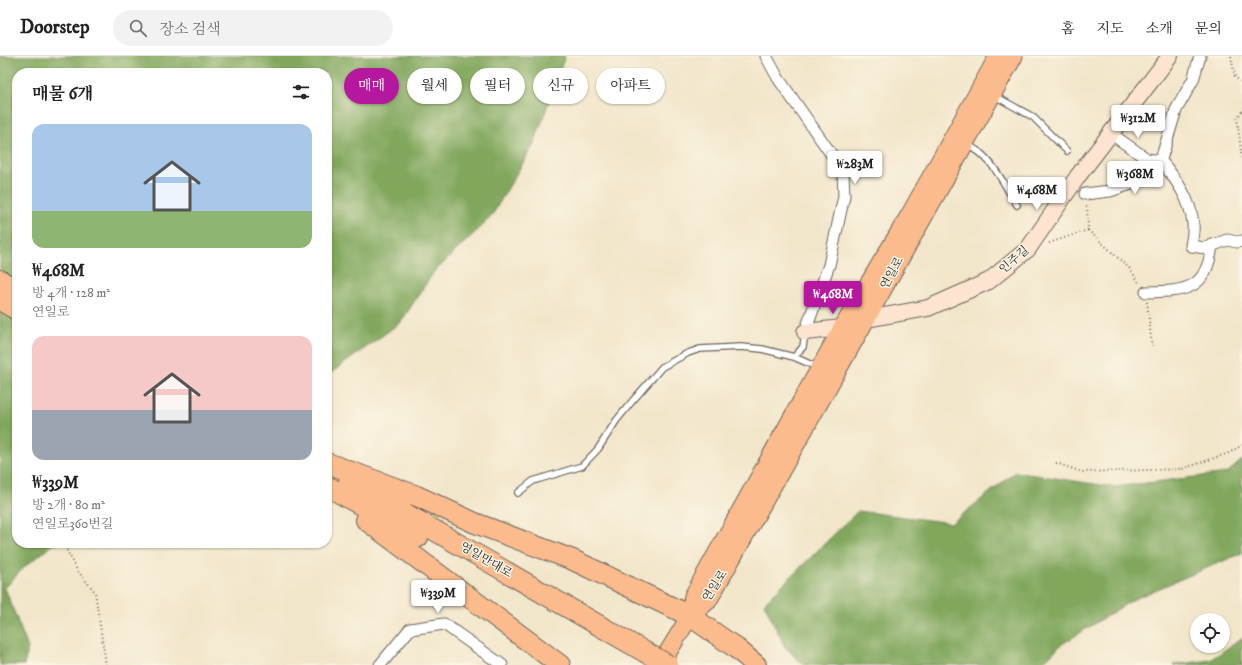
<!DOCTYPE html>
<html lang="ko">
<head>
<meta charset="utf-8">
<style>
  :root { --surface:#fff; --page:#f2f2f2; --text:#222; --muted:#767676; --line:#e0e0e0; --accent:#b5179e }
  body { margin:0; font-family:"IM FELL DW Pica","Noto Serif KR",serif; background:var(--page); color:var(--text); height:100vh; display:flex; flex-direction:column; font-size:15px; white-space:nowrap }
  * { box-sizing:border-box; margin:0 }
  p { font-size:13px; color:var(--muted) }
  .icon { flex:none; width:22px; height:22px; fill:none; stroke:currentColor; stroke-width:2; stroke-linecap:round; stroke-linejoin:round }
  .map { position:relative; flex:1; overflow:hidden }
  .panel { position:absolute; left:12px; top:12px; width:320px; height:480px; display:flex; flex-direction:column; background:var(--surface); border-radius:16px; box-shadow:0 1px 3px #0004 }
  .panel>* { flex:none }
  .guide { position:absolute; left:344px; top:12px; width:380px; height:36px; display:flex; gap:8px }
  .buttons { position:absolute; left:1190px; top:557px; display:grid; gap:8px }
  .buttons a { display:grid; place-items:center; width:40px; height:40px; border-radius:50%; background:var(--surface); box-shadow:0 1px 3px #0004; font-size:20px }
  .price { position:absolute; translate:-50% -34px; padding:0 9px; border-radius:4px; background:#fff; color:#222; font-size:13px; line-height:26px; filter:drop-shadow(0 1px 2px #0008) }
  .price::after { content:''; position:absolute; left:50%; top:24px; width:12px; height:9px; margin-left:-6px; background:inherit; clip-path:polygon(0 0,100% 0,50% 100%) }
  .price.on { background:var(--accent); color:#fff }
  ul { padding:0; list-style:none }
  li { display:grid; align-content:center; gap:8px; height:212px; padding:0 20px }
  li span { display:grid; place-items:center; height:124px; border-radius:12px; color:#555 }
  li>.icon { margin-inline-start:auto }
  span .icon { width:72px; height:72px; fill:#fffc; stroke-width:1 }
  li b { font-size:17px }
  h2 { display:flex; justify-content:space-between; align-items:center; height:48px; padding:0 20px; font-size:17px }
  .pill { padding:0 14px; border-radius:18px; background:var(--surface); box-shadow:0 1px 3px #0004; font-size:14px; line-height:36px }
  .pill.on { background:var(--accent); color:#fff }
  header { display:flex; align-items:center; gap:24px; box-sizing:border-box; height:56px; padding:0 20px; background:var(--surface); border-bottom:1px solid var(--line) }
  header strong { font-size:19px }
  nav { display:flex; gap:22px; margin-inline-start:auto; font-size:14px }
  .search { width:280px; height:36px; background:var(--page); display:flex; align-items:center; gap:10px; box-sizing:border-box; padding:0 14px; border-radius:22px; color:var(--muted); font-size:15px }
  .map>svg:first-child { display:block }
</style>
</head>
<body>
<header>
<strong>Doorstep</strong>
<div class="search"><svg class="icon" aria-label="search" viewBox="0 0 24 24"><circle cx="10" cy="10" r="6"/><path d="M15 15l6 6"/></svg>장소 검색</div>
<nav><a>홈</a><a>지도</a><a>소개</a><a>문의</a></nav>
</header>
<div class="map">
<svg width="1242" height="609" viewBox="0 0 1242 609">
  <rect width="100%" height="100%" fill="#fcf5e5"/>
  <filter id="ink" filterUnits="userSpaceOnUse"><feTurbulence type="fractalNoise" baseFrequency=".025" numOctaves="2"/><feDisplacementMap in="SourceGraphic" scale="8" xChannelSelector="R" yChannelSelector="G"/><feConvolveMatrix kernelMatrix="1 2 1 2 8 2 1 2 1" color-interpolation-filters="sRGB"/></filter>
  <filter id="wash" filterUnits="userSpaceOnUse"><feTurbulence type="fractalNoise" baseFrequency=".012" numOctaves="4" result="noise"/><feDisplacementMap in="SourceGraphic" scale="16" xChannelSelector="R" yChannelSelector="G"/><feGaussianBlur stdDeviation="0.9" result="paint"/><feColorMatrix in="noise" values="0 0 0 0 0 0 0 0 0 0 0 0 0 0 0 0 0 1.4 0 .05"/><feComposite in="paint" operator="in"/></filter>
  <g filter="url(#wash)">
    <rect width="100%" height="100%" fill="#f2e6ca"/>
    <path fill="#81a75d" stroke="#4e623c" d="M0,0H565L534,88L491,161L433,217L401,266L327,320V17H17V487H55L23,512L5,532L28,592L24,609H0Z
      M1242,404V497L1134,543L1062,588L1040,609H804L785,591L764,547L858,455L952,467L1015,416L1114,431L1227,417Z
      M1242,582V609H1174L1210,604Z"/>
  </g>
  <g filter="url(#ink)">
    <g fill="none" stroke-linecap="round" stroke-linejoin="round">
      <g stroke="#676359" stroke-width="8">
        <path id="lane" d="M993,39L1033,61L1067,95
          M967,89C991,98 1004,129 1017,149
          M794,301L803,291L805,277
          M518,437L533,425L582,410L598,393L616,365L629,349L662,311L688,297L700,293L741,291L762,293L794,301L819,312"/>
      </g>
      <g stroke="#676359" stroke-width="13">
        <path id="street" d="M766,0L778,22L843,115L844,140L829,209L805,276
          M1110,77L1147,103L1161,105
          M1161,105C1176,123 1191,144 1193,168C1194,175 1192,183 1191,190L1206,192L1227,184L1237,186L1242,185
          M1085,138L1110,135L1143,124L1159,110L1176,54L1193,24L1200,0
          M1146,236C1186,235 1207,235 1212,189
          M380,609L410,573L444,568L502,609"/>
      </g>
      <g stroke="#676359" stroke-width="18">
        <path id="secondary" d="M805,276L842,272L867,263L928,252L989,225L1028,193L1078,120L1170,0"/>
      </g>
      <g stroke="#676359" stroke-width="19">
        <path id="primary" d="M998,0L910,158L842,272L693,540L690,560L708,545L1014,0
          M660,609L690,560"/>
      </g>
      <g stroke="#676359" stroke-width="22">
        <path id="highway" d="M0,224L17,234
          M0,244L17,254
          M327,407L417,440L475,467L573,504L690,560L736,592L756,609
          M349,425L645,596
          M327,430L418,481
          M366,464L560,609"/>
      </g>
      <path stroke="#676359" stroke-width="2" stroke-dasharray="1 3" stroke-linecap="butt" d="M1231,0L1235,21L1242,27
        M1242,55L1237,62L1242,103
        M1088,174L1130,213L1140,228
        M1049,187L1088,174L1087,148
        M1147,246L1152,290
        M1056,407L1082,416L1182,413L1229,397L1242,389
        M63,487L77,514L95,536L106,609"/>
      <use href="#lane" stroke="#fff" stroke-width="5.5"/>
      <use href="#street" stroke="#fff" stroke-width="11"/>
      <use href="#secondary" stroke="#fde4d1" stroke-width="16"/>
      <use href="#primary" stroke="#fbbb8d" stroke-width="17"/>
      <use href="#highway" stroke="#fbbb8d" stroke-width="20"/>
      <g stroke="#676359" stroke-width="22" stroke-linecap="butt">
        <path id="highway-bridge" d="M645,596L668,609"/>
      </g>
      <use href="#highway-bridge" stroke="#fbbb8d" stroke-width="20"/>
    </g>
  </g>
  <g text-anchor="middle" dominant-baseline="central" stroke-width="3" stroke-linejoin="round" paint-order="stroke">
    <g font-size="12" fill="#1c1c1c" stroke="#fcf5e5">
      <text transform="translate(1014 204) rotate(-41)">인주길</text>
      <text transform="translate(892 217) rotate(-61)">연일로</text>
      <text transform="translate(486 504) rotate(30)">영일만대로</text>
      <text transform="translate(715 530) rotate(-57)">연일로</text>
    </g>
  </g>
</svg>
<div class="buttons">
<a><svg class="icon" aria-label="locate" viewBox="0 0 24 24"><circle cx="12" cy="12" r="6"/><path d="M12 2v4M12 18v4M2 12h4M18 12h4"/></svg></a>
</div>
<b class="price" style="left:1138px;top:83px">₩312M</b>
<b class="price" style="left:855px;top:129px">₩283M</b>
<b class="price" style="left:1135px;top:139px">₩368M</b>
<b class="price" style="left:1037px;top:155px">₩468M</b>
<b class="price on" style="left:833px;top:259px">₩468M</b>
<b class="price" style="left:438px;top:558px">₩339M</b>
<div class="guide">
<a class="pill on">매매</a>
<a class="pill">월세</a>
<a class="pill">필터</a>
<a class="pill">신규</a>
<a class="pill">아파트</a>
</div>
<section class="panel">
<h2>매물 6개<svg class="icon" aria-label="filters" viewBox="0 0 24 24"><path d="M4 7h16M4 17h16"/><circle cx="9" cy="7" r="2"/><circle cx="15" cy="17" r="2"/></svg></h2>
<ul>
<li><span style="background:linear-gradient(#a9c7e8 70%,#8fb573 0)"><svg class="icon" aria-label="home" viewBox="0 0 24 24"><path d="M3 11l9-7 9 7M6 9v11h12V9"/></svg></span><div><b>₩468M</b><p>방 4개 · 128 m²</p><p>연일로</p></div></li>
<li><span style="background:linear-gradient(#f6c9c9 60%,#9aa5b1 0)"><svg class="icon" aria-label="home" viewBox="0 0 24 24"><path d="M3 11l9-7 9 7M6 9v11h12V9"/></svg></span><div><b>₩339M</b><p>방 2개 · 80 m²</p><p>연일로360번길</p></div></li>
</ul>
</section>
</div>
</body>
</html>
